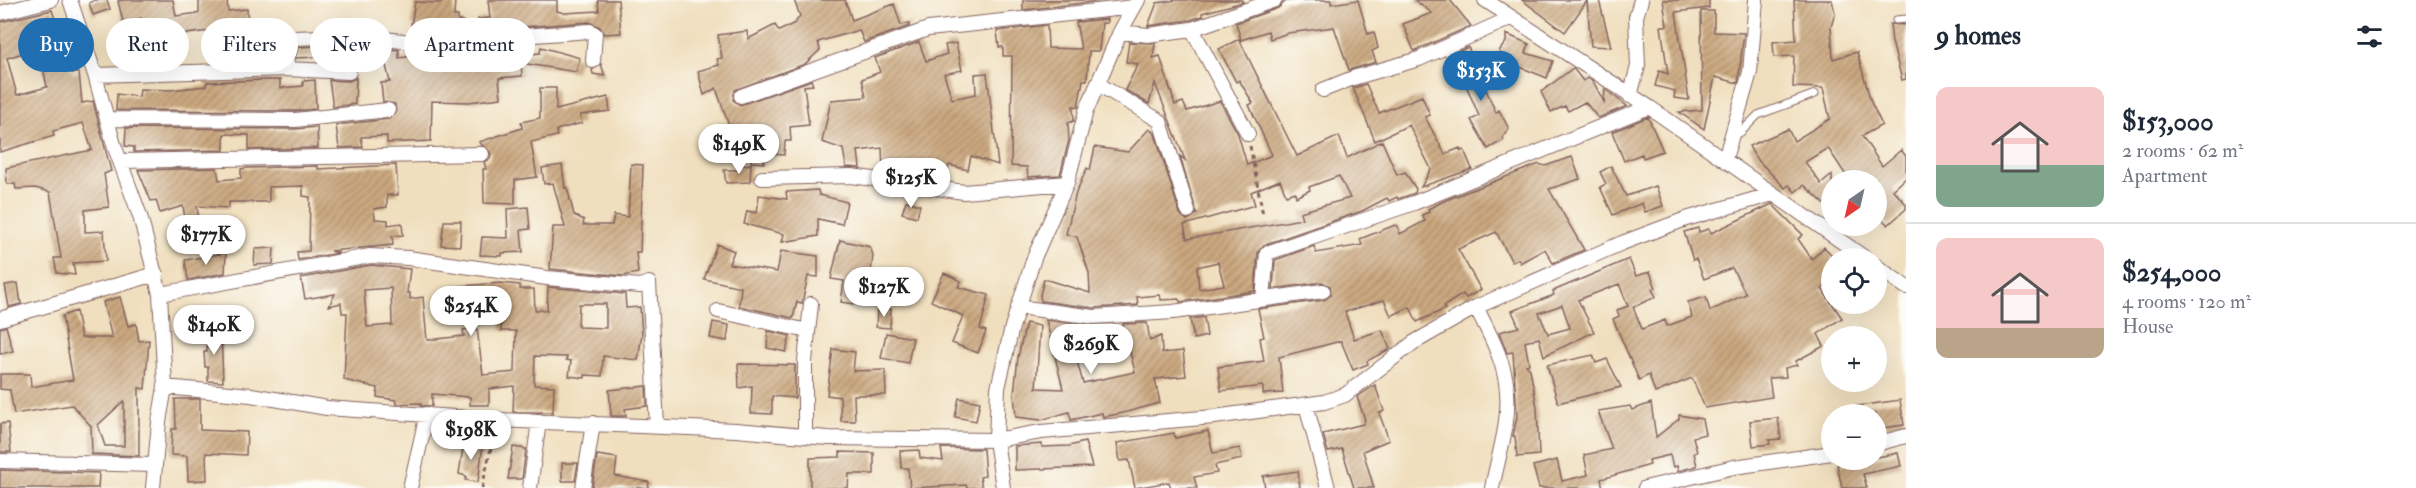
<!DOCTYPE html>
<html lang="en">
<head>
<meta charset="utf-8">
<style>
  :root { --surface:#fff; --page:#f2f2f3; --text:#1f2937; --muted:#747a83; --line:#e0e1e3; --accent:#1f6fb2 }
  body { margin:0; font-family:"IM FELL Double Pica",serif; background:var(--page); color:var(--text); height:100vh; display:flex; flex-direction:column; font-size:22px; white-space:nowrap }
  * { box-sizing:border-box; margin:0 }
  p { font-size:20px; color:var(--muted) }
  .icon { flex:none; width:33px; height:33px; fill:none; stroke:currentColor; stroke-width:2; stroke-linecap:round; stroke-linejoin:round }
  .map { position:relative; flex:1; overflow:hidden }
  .panel { display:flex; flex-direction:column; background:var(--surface); width:510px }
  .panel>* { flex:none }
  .hud { position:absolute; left:18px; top:18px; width:570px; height:54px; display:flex; gap:12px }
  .needle { width:39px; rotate:214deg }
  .controls { position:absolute; left:1821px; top:170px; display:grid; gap:12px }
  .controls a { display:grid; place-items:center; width:66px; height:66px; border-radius:50%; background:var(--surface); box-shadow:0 6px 24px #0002; font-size:30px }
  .price { position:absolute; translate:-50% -51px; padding:0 14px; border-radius:21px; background:#fff; color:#222; font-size:20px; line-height:39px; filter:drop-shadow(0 2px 3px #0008) }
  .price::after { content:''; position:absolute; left:50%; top:36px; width:18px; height:14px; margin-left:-9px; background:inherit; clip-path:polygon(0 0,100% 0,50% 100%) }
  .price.on { background:var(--accent); color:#fff }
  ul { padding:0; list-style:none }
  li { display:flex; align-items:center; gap:18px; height:150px; padding:0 30px }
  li+li { border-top:2px solid var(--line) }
  li span { display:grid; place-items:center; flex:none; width:168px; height:120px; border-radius:12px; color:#555 }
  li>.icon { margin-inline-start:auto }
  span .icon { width:72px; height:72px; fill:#fffc; stroke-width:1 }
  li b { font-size:26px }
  h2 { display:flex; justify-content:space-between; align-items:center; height:72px; padding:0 30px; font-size:26px }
  .chip { padding:0 21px; border-radius:27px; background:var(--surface); box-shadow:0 6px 24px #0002; font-size:21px; line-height:54px }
  .chip.on { background:var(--accent); color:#fff }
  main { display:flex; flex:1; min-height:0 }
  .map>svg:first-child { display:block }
</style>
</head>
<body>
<main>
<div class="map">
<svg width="1906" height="488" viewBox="0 0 1906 488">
  <defs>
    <pattern id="building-hatch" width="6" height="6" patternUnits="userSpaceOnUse" patternTransform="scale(1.5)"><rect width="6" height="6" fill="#cba980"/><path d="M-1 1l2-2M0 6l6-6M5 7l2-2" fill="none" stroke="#a78969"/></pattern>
  </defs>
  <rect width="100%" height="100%" fill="#fdfcf7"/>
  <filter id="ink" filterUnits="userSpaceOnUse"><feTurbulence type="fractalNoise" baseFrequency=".0167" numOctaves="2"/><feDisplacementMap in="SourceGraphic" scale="12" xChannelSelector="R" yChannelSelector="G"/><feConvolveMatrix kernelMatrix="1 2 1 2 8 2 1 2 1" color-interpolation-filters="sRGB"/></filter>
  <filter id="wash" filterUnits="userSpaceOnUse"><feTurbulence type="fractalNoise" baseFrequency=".008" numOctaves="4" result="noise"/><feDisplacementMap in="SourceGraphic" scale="24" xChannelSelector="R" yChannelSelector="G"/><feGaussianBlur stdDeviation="1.35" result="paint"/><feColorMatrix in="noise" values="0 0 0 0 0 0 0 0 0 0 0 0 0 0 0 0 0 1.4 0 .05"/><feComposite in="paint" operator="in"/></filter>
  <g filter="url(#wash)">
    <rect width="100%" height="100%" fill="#f0dfbe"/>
    <g id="blocks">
      <path fill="url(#building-hatch)" fill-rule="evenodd" d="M95,0H107L110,9L93,15L89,3Z
        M125,0H173L176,16L199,13V1L227,0L228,11L247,9L248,22L216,28V30L172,36L173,45L147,49L141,18L123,22L118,1Z
        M441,0H455L454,16H458V21H463L462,31L449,32L411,25L415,2L441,3Z
        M488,0H557V11L564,13L599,11L598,0H618L621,33L604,34L600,27L589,22L480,30L478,19L490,18Z
        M794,0H845L852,20L894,4L901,25L910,23V26L864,42L859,30L818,42L820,50L805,64L735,90L733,100L740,105L811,80L813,85L804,86L809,125L790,127L791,141H785L784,155L769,154L764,158V163L751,162L752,135L720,139L718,127L729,126L716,88L704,95L698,71L719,65L717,59L722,58L718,35L747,31L748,39L775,25L779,31L795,23L800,16Z
        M1023,0H1109L1023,10Z
        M1175,0H1242L1243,2L1202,13L1203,16L1190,20L1148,26L1157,3Z
        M1297,0H1331V4L1358,0L1368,34L1374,32L1378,48L1372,51L1376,62L1349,70L1334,27L1288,33L1270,39L1268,31L1241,40L1236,23L1278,8L1286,1Z
        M1414,0H1450L1471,26L1414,51L1403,24L1432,13Z
        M1522,0H1599L1611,47L1591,46L1587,1L1565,32Z
        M1663,0H1709V8L1676,12L1689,100L1674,98L1675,91L1655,86L1659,71L1668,74L1661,26H1667Z
        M1794,0H1832L1835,13L1831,27L1833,59L1857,52L1871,102L1882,125L1862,136L1882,166L1901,150L1906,156V178L1893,190L1906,204V209L1888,225L1876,213V180H1849L1828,148L1805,162L1821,184L1832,175V211L1804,185L1795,192L1789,185L1785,188L1755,157L1749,146L1788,129L1794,141L1830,119L1823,88L1793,87L1794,56L1774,57L1773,42L1796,40Z
        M52,10L61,39L65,38L72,73H79L82,103L93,101L111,171L104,174L109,207L85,210V232L104,231L106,261L73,263L75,275L57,273L54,258H61L50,192L35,188L16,189L15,184H7L6,168L92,150L83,123L53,131L54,136L0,152V22ZM39,48L47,87L17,95L7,58Z
        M1701,11H1714V32L1744,33L1738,83L1715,77L1704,129L1679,112L1702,110Z
        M1107,19V23H1102L1099,51H1089L1087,80H1083L1078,107L1073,106L1074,121L1068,123L1069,140L1060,175L1028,177L1027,167L1011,166L1012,56H1003V47H999L997,31L1047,25L1048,48L1081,49L1076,22Z
        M1890,24L1906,25V79L1902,80L1892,42Z
        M1506,34L1529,44L1526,53L1553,61L1547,78L1505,61L1499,51L1506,42Z
        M1239,39L1297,156L1339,136L1347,158L1382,141L1397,175L1405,172L1416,189L1415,193L1398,199L1397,197L1389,201L1387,198L1362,211L1264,245L1258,252L1255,291L1180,302L1179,299L1161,300L1160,295L1137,297L1138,305L1094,308L1041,301L1040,295L1044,279L1090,293L1089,273L1077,237L1066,234L1076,193L1087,168L1090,170L1095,147L1128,152L1149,129L1155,134L1180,214L1187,220L1197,214L1180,156L1185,160L1155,83L1149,104L1125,90L1138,64L1126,62L1129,42L1155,43L1153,58L1160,56L1175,105L1183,102L1187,111L1220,101L1238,134L1247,165L1272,155L1249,105L1253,103L1239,80L1236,82L1219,49ZM1339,176L1350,198L1300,212L1302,219L1187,239L1184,225L1255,205L1251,192L1280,180L1286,195L1295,192L1296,197L1310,190L1309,187ZM1218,262L1224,285L1199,289L1197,267Z
        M919,42L926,61L947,54L945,45L956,43L962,70L944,74L952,99L976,94L975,74L987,73L998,165L971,156L968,170L949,165L947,174L931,169L930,177H924L883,171L882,148L858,151L860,168L846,167L843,149L822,142L831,100L866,97L862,79L880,72L875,58Z
        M353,45L365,46V63L356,64V66L349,63L321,62V47Z
        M319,46V57L295,58L298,47Z
        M499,47L498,57L540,53L541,47L580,58L576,72L521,63L522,76L499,78L501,98L469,102L432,101L431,141L387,143V136L361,137L363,147L339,148L336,125L389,119L396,113L395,104L383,102L381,83L390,82L382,48L399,50V58L421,55V52L461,49L459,63L485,62L482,48Z
        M1468,47L1496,113L1499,110L1509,129L1503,137L1504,140L1488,149L1471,120L1479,116L1453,54Z
        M601,64L605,76L593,74L592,70Z
        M1573,68L1583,81L1588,78L1593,81L1604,102L1605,89L1627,106L1598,118L1585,102L1568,111L1565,106L1551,112L1541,92Z
        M356,78L355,104L333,107L329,80L349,81Z
        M265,80H280V88L303,86V81L315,80L316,109L295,111L116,110L117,94L139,97L140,89L170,90L206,86L207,82Z
        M1366,84L1379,113L1422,96L1430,115L1425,117L1445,154L1460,148L1461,151L1464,150L1472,169L1421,187L1431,169L1409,125L1375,141L1353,88Z
        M540,88H556V110L608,97L610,111L580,115L582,123L556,130L557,136L531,142L537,177L515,180V204L484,203L483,169H486L484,162L490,159L491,153L479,142L522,128L521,122L540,118Z
        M1648,117L1663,151L1643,158L1642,154L1624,161L1612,132Z
        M317,127L318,148L249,150V135L224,134V150L134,152V147L125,146L126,128L295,129Z
        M1572,157L1580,179L1549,189L1584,250L1553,263L1545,249L1520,263L1518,259L1512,262L1496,232L1458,249L1481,290L1466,298L1463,294L1444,306L1445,309L1417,322L1410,307L1391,316L1384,300L1345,312L1354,339L1382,330L1390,349L1367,361L1368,364L1353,370L1341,341L1279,357L1283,393L1263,394V386L1221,391L1218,367L1264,361L1260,338L1264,337L1258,309L1324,300L1331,295L1330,286L1322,282L1273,289L1275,260L1314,246L1316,253L1362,245L1360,239L1395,225L1398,226L1400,234L1425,221L1422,215L1429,212L1428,209L1446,200L1539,164L1545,166Z
        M631,164L643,165L640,252H636L638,273L624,276L550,269L553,227H565L553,183L544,184L542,168L562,165L565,188L567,187L574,215L584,220L583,225H612L614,215L628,217Z
        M751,164L750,182L726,183L724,170H739V166Z
        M396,165L398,195H387V207L374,209L375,219L388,220V225L402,223L403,235L392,236L393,245L330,251L339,253L298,260L297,252L309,251L310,197L303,196V186L269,187V202H229V208L197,206L201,235L188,237L183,206L160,213L156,200L151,201L138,170L217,168L219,180L241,178V169L248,168L318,166V169Z
        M1611,166L1626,196L1656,186L1663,206L1645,212L1642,203L1613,215L1600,187L1606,184L1600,172Z
        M818,190L819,195L847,202L842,224L818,219V236L782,242L784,234L744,224L747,211L757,213L759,195L787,199L786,192Z
        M906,201L920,205L917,217L902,213Z
        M1772,204L1803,235L1798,239L1812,259L1824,247L1832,255V280L1822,289L1842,318L1818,334L1824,346L1796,361L1797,365L1785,368L1786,377L1769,378L1772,397L1705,408L1692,378L1655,393L1649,375L1639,380L1613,319L1619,316L1617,310L1628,306L1619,284L1578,300L1594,332L1544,356L1539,338L1525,342L1529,364L1526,365L1530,369L1537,407L1539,455L1517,457L1515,436H1513L1517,416L1513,352L1507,353L1499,332L1519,327L1512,311L1554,295L1553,291L1629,259L1636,276L1650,272L1656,288L1652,289L1656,297L1633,307L1642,329L1665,320L1667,326L1692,317L1688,302L1706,297L1710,311L1746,294L1732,268L1704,279L1696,259L1693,260L1684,232L1698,228L1699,232L1709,229L1711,233ZM1562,305L1570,328L1548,334L1539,313Z
        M528,207L530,229L521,230L523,252L502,253V256L480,255L482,237L508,238L507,209Z
        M444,221H461L460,246L441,245Z
        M840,240L870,247L873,255L867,306L841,302L844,281L831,279Z
        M717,244L734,251L729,264L777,272L781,251L818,256V277L808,276L802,303L797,302L793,318L739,306L741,287L704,279Z
        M274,248L273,264L254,265L255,249Z
        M226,253L225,273L188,280L185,260Z
        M371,265L410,269L407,293H410V299L423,297L427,340L464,336L463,330L477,328L483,375L515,372L516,331H501V323L477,322V302L461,303L460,286L500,283L520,285V289H534L535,310H547L548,287L625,294L626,308L640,307L642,334L638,360L603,356L602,376L585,375V378L569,376L571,361L566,360L567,357L535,356L534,385L554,386L553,412H513L514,386L489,389V405H470V397L432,394V406H421V403L397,404L396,400L377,397L378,388L344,380L347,313H342L341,303L329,306L335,294L305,299L301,278ZM391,288L392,325L367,327L364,290ZM579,304H606V328L578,327Z
        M944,273L961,281L958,287L989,295L980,329L986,331L978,353L952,343L963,316L931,301Z
        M18,283L21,304L9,307L5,285Z
        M120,297L128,326L136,324L139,341L149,340L145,389L139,388V456L92,454L91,426L72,405L14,414L10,390L0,389V374H30L31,387L73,380L62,316L76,311L81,338H112L103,302ZM124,401V446H105L98,425Z
        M877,308L891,309L890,328L876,327Z
        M1204,317L1207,336L1194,339L1190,319Z
        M1046,320L1091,326L1089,351L1074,350L1083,383L1135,372L1123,324L1147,323L1150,341L1161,336L1162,353L1183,351L1186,376L1155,379L1160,403L1123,413L1103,417L1102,413L1071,420L1069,412L1041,420L1016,417L1014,394L1018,357L1026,323L1040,326L1036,388L1063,389Z
        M713,322L729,325L727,341L710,338Z
        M6,326L13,351L0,354V328Z
        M207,330H221L223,382L208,381V367H205L204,352H207Z
        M768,331L790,336L786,352L767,348Z
        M886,333L913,338L908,363L881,358Z
        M833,349L855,352L853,371L885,370L886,395H854L855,421H841L840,397L827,395Z
        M1593,355L1596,363L1607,359L1621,387L1558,403L1547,365Z
        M738,364L795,365V398L772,396V414L751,413L752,386L739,388Z
        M1375,385L1384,411L1379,413L1389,440L1363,451L1374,488H1354L1342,449L1328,452L1323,434L1363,424L1365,420L1357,397Z
        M646,386L647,406L625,409L626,416H611L609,390Z
        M959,398L980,402L976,421L955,417Z
        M175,399H200V430L247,432L246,455L206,453L207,480L188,481L187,456L171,455L172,429H176Z
        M1900,400L1904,425L1876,429V414H1852L1851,407Z
        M1651,403L1656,437L1679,419V415L1702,419L1705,434L1693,437L1697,452L1694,453L1697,466L1678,471L1677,466L1673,467L1670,455L1649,460L1650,465L1601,479L1603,488H1539L1533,466L1557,460L1562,481L1588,475L1584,455L1612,449L1598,411L1630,406L1632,410Z
        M1778,418L1781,439L1769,440L1770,444L1753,446L1750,421Z
        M8,423L11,452H0V424Z
        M1208,431L1213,453L1240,448L1242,459L1215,465L1217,473L1194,477L1197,488H1171L1169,482L1135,488L1129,460L1120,461L1117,443L1174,433L1175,438Z
        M464,441L483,445L478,482L465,480L466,476L459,474Z
        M1085,442L1092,467L1015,470V446L1042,444V447L1069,446Z
        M513,447L526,449L522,479H508Z
        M941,448L983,449L985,476L980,477L982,488H967L966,485L910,488L908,468H901L900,451L919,450L920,458L943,461Z
        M840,452L874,453V474H849L848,488H810V458L840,457Z
        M1898,453L1901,466L1863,474L1867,488H1842L1837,465Z
        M597,455L617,458L615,476L649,482L648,488H592Z
        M562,463H578L575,481H562Z
        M0,470L99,473L98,488H0Z
        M1298,471L1300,488H1265L1263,476Z"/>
    </g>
  </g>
  <g filter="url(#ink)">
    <use href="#blocks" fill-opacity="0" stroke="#84625e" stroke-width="1.5"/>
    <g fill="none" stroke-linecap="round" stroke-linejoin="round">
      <g stroke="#84625e" stroke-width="9">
        <path id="lane" d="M1896,20L1906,19
          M1733,136L1741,132L1758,115L1815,94"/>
      </g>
      <g stroke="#84625e" stroke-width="16">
        <path id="street" d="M70,0L95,75L114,145L140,216L160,294L165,387L159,422L153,488
          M1485,0L1649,107L1865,258
          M0,13L51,0
          M1192,29L1248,134
          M1120,32L1148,35L1192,29L1275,0
          M287,69L286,48L293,38L353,36L423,43L590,31L595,34L593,61
          M95,75L287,69L349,72
          M1098,84L1160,121L1188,211
          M1323,90L1353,78L1419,59L1511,18
          M741,96L928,29L1134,7
          M1630,96L1638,66L1636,17L1641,0
          M107,119L295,120L388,110
          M1725,159L1750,72L1756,0
          M121,161L482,154
          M762,178L852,176L964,192L1067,183
          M1876,266L1906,287
          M160,294L370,256L408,258L547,278L640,286L649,283L657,425
          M1263,299L1267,253L1414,203L1649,107
          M1018,307L1094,317L1173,312L1323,291
          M1476,307C1489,333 1505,361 1507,391C1510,423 1498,457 1492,488
          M718,311L808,331
          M0,319L156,274
          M165,387L251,395L327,408L498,420L736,430L828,438L996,440L1041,432L1214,417L1324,402L1345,395L1413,343L1476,307L1622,243L1686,219L1773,194
          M1306,405L1328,488
          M805,434V361L811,304
          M1876,444L1906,436
          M0,461L154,465
          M410,488L427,414
          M530,488L539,421
          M583,488L593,423
          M1003,488L996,440L998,388L1012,327L1034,258L1067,183L1086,111L1120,32L1138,0
          M1645,488L1734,467L1832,453"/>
      </g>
      <path stroke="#84625e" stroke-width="3" stroke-dasharray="4.5 4.5" stroke-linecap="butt" d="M1250,146L1263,215
        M482,488L494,434"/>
      <use href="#lane" stroke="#fff" stroke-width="7"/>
      <use href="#street" stroke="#fff" stroke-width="14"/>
    </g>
  </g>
</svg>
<div class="controls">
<a><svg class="needle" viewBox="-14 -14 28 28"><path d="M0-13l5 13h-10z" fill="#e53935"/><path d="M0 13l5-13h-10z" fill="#747a83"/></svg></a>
<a><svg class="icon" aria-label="locate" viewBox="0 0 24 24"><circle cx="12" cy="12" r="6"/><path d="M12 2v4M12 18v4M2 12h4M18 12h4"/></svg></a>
<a>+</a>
<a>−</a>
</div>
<b class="price on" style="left:1481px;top:102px">$153K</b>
<b class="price" style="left:739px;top:175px">$149K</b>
<b class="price" style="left:911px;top:209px">$125K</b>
<b class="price" style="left:206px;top:266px">$177K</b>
<b class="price" style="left:884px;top:318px">$127K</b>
<b class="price" style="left:471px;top:337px">$254K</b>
<b class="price" style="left:214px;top:356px">$140K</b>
<b class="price" style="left:1091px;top:375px">$269K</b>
<b class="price" style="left:471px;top:461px">$198K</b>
<div class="hud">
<a class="chip on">Buy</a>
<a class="chip">Rent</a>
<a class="chip">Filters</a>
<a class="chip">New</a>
<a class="chip">Apartment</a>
</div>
</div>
<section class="panel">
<h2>9 homes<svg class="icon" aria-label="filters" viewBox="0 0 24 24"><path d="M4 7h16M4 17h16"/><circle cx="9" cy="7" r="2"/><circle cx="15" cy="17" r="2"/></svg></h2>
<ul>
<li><span style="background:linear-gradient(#f6c9c9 65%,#7fa58c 0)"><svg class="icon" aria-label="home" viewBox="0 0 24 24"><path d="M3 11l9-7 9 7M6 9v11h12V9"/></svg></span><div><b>$153,000</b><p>2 rooms · 62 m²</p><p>Apartment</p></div></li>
<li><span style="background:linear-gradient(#f6c9c9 75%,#b9a48a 0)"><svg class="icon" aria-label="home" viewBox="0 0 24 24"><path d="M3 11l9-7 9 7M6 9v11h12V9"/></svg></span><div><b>$254,000</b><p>4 rooms · 120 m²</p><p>House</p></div></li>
</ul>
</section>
</main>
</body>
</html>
